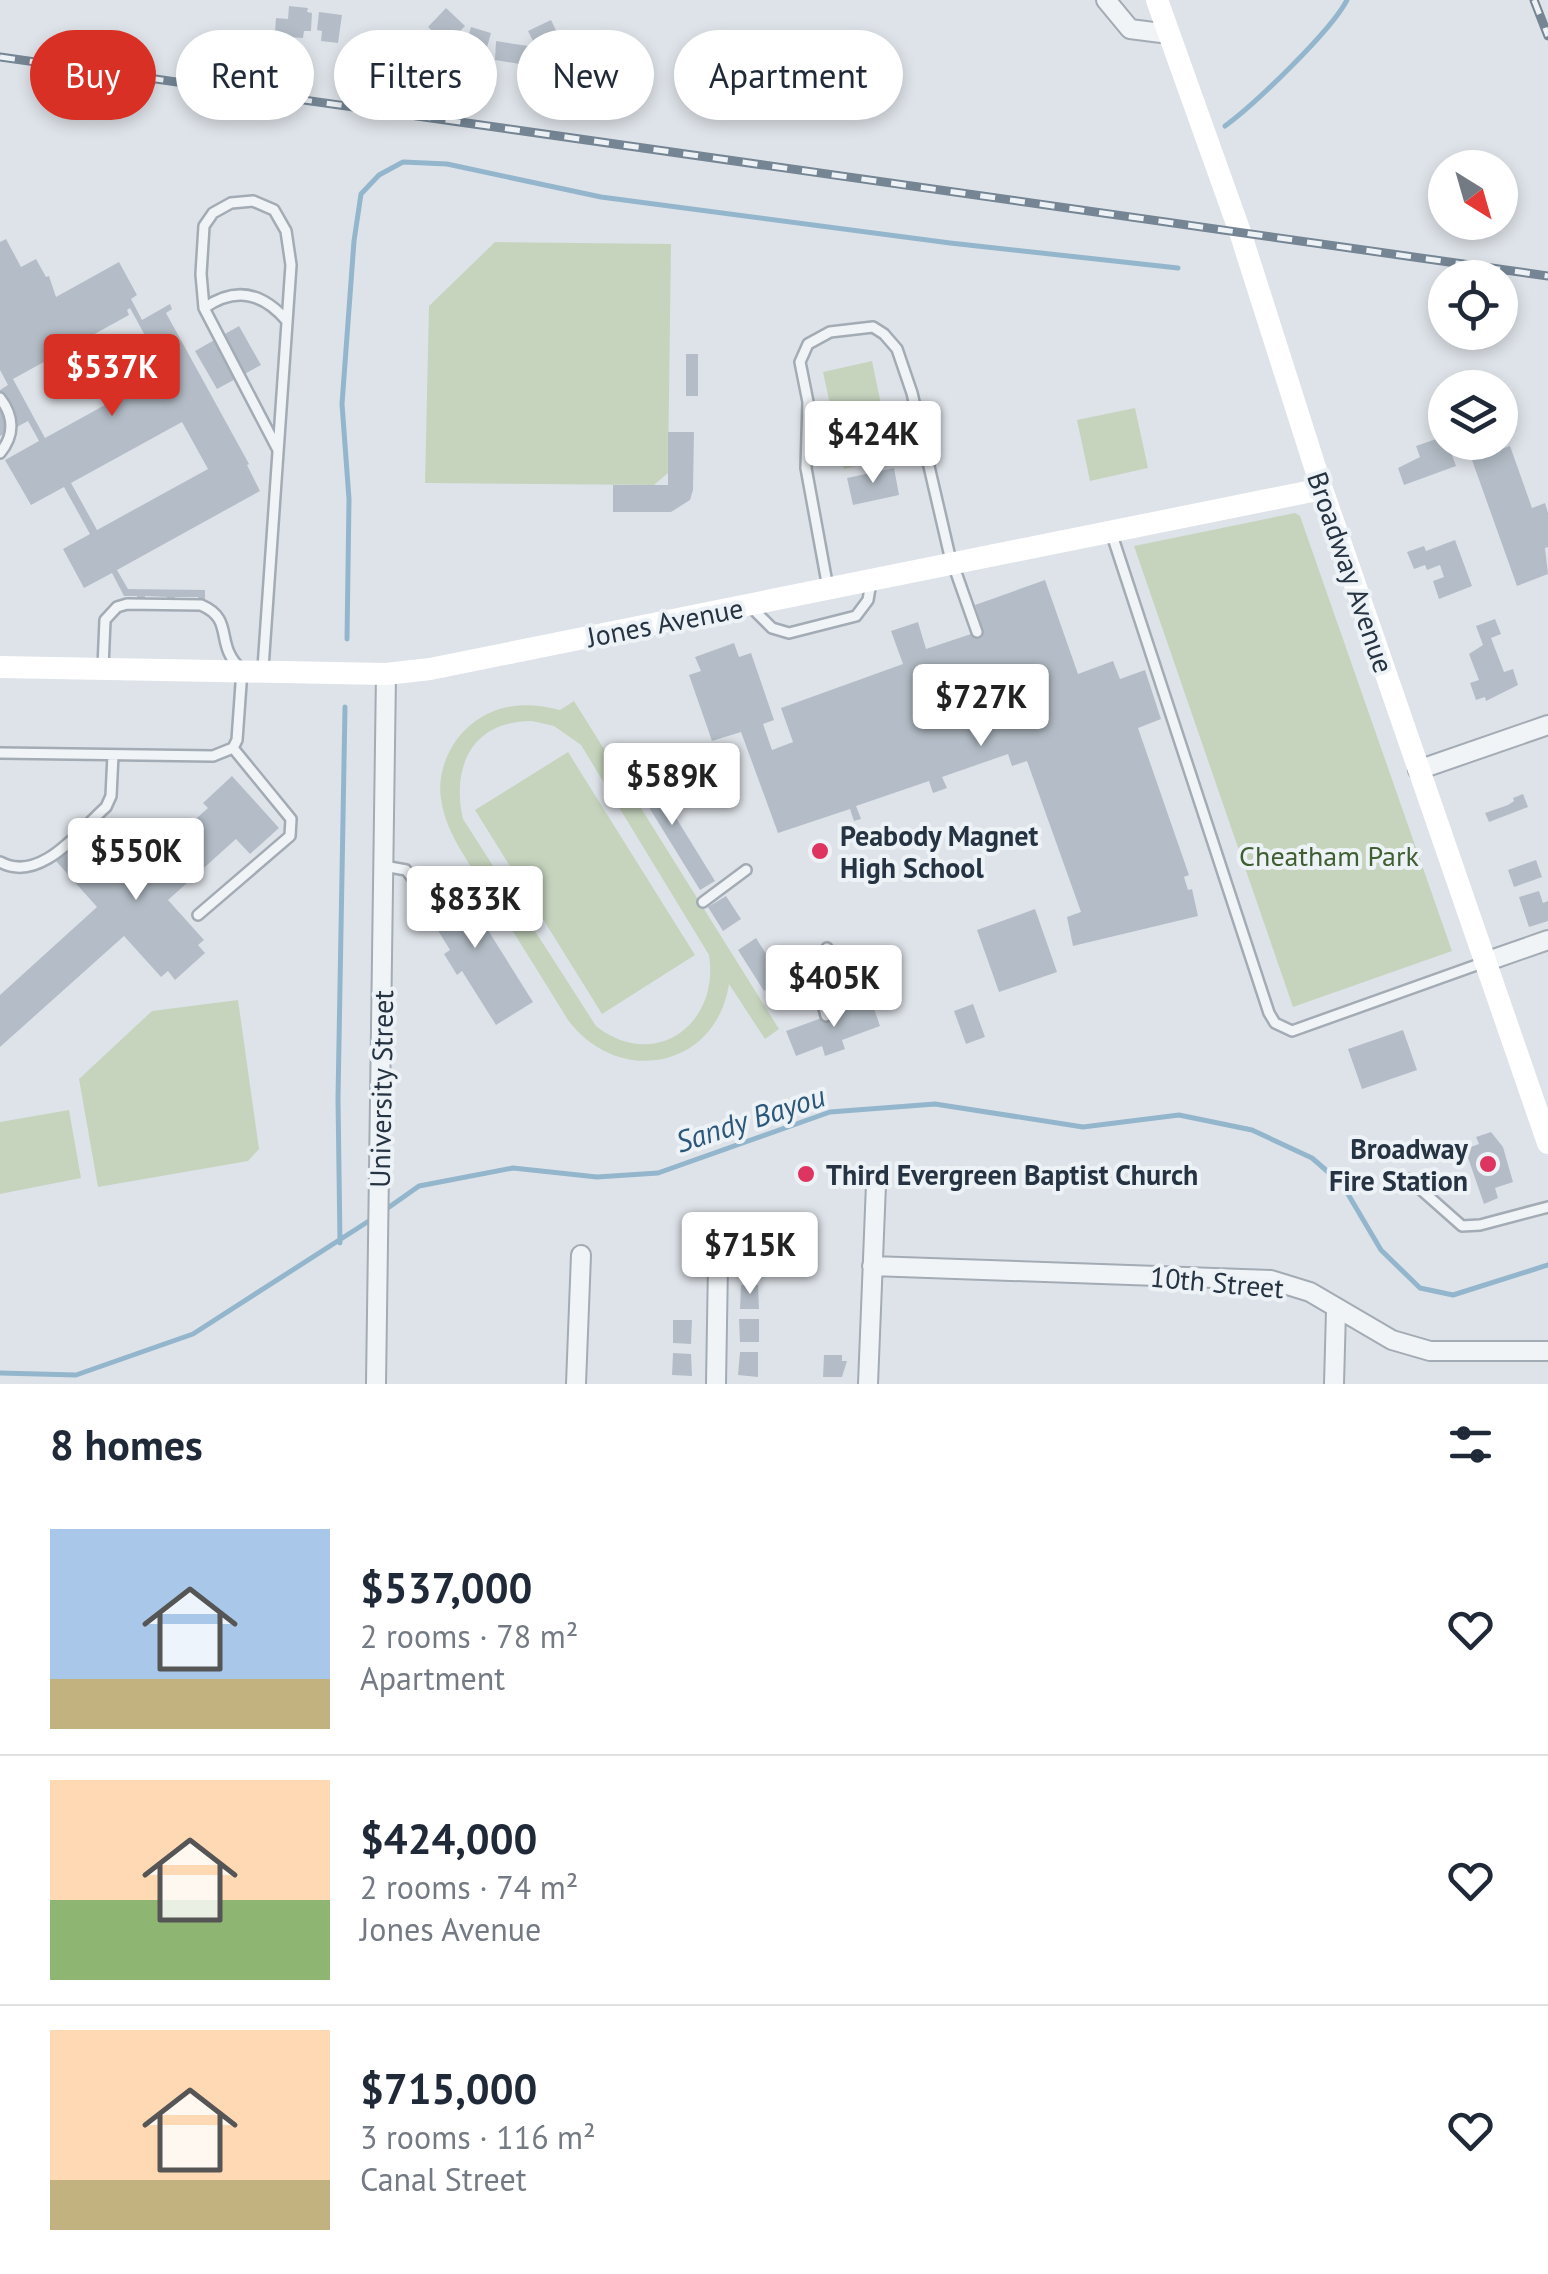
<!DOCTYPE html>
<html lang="en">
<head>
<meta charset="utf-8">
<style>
  :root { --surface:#fff; --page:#f2f2f3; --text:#1f2937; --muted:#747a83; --line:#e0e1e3; --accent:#d93025 }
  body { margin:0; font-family:"PT Sans",sans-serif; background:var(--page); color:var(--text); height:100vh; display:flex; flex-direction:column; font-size:38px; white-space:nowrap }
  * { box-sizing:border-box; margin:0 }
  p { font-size:32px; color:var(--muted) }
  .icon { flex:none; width:55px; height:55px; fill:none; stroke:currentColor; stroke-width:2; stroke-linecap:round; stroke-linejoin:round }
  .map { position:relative; height:1384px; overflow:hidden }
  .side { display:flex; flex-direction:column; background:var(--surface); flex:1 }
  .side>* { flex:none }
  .banner { position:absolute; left:30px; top:30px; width:1000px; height:90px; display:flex; gap:20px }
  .needle { width:65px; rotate:143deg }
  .buttons { position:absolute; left:1428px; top:150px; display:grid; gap:20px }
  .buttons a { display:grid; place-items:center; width:90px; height:90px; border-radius:50%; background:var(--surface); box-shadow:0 5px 15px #0003; font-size:50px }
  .price { position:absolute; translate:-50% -85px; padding:0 22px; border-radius:10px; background:#fff; color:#222; font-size:32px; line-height:65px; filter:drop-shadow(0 2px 5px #0008) }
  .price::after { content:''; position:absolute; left:50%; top:60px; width:30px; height:22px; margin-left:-15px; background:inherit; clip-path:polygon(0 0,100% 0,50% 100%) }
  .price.active { background:var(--accent); color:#fff }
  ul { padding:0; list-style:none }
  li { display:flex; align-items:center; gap:30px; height:250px; padding:0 50px }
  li+li { border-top:2px solid var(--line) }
  li span { display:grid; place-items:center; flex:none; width:280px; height:200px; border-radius:0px; color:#555 }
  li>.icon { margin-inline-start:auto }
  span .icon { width:120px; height:120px; fill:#fffc; stroke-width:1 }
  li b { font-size:42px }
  h2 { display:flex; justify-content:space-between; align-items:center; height:120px; padding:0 50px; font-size:42px }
  .tag { padding:0 35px; border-radius:45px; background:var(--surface); box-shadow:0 5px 15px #0003; font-size:35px; line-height:90px }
  .tag.active { background:var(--accent); color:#fff }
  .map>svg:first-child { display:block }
</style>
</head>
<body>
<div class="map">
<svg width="1548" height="1384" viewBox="0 0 1548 1384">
  <rect width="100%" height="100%" fill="#dee3e9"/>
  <path fill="#c6d4be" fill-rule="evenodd" d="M495,242L671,244L668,473L654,485L425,483L429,306Z
    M872,361L892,458L844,469L823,372Z
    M1135,408L1148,468L1090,481L1077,420Z
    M1295,513L1300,516L1452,951L1293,1007L1134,546Z
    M574,701L779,1029L765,1039L729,984C716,1069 618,1087 568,1020C542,978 516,936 490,895C471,865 446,835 441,799C437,774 448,746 466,729C493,703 526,701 560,710ZM532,721L554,726L581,745L709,955C720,1025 654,1072 596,1026L463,819C451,767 472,721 532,721Z
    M568,752L695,955L602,1014L475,810Z
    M238,1000L259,1149L248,1161L98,1187L79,1079L152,1011Z
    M69,1110L81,1178L0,1194V1122Z"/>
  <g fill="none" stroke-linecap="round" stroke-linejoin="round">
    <path stroke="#94b6cd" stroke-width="5" d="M1225,126C1254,105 1331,31 1347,0
      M347,639L349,499L342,404L354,241L361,194L379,175L403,162L447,164L601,197L950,243L1178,268
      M385,1210L419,1186L513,1168L597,1177L658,1173L830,1112L935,1104L1083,1127L1179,1115L1252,1130L1312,1158L1342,1184L1381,1250L1420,1288L1453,1295L1548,1265
      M340,1243L338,1098L345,707
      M0,1373L76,1375L193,1334L372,1219"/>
  </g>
  <path fill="#b4bdc7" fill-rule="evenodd" d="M289,6L308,8L307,12L312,13L311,31H304L303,38L288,37L287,45L274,44L276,18L288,19Z
    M446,8L465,26L452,40L448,36L443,41L428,27Z
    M319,12L342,15L338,43L321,41L322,31L317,30Z
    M551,20L567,53L550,61L543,46L537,49L528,31Z
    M471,27L491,33L481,69L461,63Z
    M496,41L528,46L526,65L495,60Z
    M6,239L21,267L36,259L46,277L49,276L56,297L119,262L137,295L131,299L142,320L170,304L172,309L166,313L249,464L247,465L260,491L117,570L128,589L205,590V602L198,601V597H175L174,601H167V597L145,596V601H137V596H124L112,573L84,588L63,549L90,534L64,487L31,505L5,460L39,441L28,421L0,436V390L8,385L0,370V242ZM130,308L165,372L45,438L13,379L129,315L127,310ZM182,422L208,469L97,530L71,483Z
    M239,326L261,365L217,389L195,351Z
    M686,354H698V396H686Z
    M668,432H694L693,490L690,500L671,512H613V485H668Z
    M1445,436L1456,466L1404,485L1398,468L1420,457L1416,446Z
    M1510,446L1532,508L1545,503L1548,513V547L1545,548L1548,574L1517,586L1472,460Z
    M894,468L899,495L853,505L847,478Z
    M1455,540L1472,586L1439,599L1433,581L1444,577L1440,565L1427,570L1425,565L1414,569L1407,552L1424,546L1426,551Z
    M1045,580L1078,674L1113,661L1120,679L1145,670L1161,719L1138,728L1189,875L1184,877L1188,890L1192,889L1198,916L1073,946L1067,917L1081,912L1027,761L1012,766L1008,754L942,777L947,788L933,793L929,781L856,806L861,819L854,821L850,809L778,833L741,732L712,741L689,675L701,671L695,657L734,643L739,657L751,653L774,720L763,724L772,750L793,742L781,708L903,664L891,631L918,622L926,649L983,630L975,605Z
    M1495,619L1501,634L1491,638L1504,672L1513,669L1518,685L1486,701L1485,697L1476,700L1470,683L1479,680L1469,654L1483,645L1476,626Z
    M644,766L715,881L700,890L629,775Z
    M232,776L279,828L250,854L236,839L168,900L204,940L198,945L205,953L175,980L168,971L161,977L124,936L0,1047V995L97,907L56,861L92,829L133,875L208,808L203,803Z
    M1523,794L1528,807L1489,822L1485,813L1508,805L1514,801L1513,798Z
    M1536,860L1542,877L1514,887L1508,870Z
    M454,876L533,1002L496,1025L462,971L457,975L444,954L450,950L418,898Z
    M1539,891L1543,903L1548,901V921L1529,927L1519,897Z
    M726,896L741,919L723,931L708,907Z
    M1035,909L1057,972L999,992L977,930Z
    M756,938L782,979L764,991L738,950Z
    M871,1000L880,1026L842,1040L845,1049L825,1056L822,1046L796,1056L786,1031Z
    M973,1004L985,1037L966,1044L954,1011Z
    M1403,1030L1417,1070L1362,1089L1348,1049Z
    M1491,1132L1503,1147L1513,1182L1495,1188L1498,1198L1484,1204L1465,1149L1479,1144L1476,1137Z
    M761,1248L760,1276L741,1275L740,1249Z
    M741,1285H758L759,1309H740Z
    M739,1319H759V1342H740Z
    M673,1320H692L691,1344L673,1343Z
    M740,1352H758V1377L738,1375Z
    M673,1353L691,1354L692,1376L672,1375Z
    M824,1355H842V1361H847L842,1377H823Z"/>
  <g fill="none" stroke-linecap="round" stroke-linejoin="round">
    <g stroke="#a3abb4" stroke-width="14">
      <path id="lane" d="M204,308C236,286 263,293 287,321
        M0,398C14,416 15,435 0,453
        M1112,535L1269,1013L1275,1023L1292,1031L1485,962
        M953,564L977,632
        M828,588L806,468L808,402L800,362L808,344L830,332L873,327L884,334L897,349L912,393L951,561
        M751,607L772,628L789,633L856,616L868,600L871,582
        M263,668L291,265L286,231L274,210L253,201L231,203L213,213L204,226L201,274L204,308L278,450
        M0,753L213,756L233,748L237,740L242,670C213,644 236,620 201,605L127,604L117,607L105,620L103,667
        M0,862C40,884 79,831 106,807L111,796L113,755
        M384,866L406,870L425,894
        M703,902L746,870
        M198,915L290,836L291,819L233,748
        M826,1016L814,969L827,948
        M1409,1179L1462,1226L1480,1225L1548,1207"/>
    </g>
    <g stroke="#a3abb4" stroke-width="22">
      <path id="street" d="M1106,0L1130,29L1169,34
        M1418,770L1548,725
        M1485,962L1548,940
        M872,1266L1271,1280L1310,1292L1392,1340L1430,1351H1548
        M376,1384L386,674
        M576,1384L581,1255
        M716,1384L718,1264
        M868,1384L876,1184
        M1334,1384L1336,1311"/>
    </g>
    <use href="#lane" stroke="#f1f4f7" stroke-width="9"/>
    <use href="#street" stroke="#f1f4f7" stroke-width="18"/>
    <path stroke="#fff" stroke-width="22" d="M1157,0L1240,232L1322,489L1548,1143
      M0,667L386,674L430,669L1322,489"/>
    <g stroke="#758594" stroke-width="9">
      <path id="rail" d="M1534,0L1548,36
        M0,57L1548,276"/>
    </g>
    <use href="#rail" stroke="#edf2f6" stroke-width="5" stroke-dasharray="15" stroke-linecap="butt"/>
  </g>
  <g fill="#dd3460" stroke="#edf2f6" stroke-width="4">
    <circle cx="820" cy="851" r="10"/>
    <circle cx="1488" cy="1164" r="10"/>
    <circle cx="806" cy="1174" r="10"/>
  </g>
  <g text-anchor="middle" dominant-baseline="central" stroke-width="8" stroke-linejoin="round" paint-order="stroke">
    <g font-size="28" fill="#253342" stroke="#edf2f6">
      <text transform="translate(1351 572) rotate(71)">Broadway Avenue</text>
      <text transform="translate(665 622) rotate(-11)">Jones Avenue</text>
      <text transform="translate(381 1089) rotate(-89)">University Street</text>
      <text transform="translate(1217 1282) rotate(5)">10th Street</text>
    </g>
    <g font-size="28" font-weight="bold" fill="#253342" stroke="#edf2f6" text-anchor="start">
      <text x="840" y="835">Peabody Magnet<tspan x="840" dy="32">High School</tspan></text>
      <text x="1468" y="1148" text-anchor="end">Broadway<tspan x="1468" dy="32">Fire Station</tspan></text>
      <text x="826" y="1174">Third Evergreen Baptist Church</text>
    </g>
    <g font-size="28" fill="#3f5f31" stroke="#edf2f6">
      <text x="1329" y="855">Cheatham Park</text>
    </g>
    <g font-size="30" font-style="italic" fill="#2b577a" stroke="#edf2f6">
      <text transform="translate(750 1118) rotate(-18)">Sandy Bayou</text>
    </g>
  </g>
</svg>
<div class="buttons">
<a><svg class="needle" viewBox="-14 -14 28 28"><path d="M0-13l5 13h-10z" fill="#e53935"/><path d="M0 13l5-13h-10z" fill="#747a83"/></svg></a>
<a><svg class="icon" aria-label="locate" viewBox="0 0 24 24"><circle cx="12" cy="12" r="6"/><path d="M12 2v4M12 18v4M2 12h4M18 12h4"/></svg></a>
<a><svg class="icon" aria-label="layers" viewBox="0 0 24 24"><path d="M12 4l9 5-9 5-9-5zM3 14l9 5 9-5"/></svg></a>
</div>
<b class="price active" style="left:112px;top:419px">$537K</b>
<b class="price" style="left:873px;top:486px">$424K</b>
<b class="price" style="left:981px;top:749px">$727K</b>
<b class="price" style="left:672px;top:828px">$589K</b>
<b class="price" style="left:136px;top:903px">$550K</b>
<b class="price" style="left:475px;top:951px">$833K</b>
<b class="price" style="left:834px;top:1030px">$405K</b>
<b class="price" style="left:750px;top:1297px">$715K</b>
<div class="banner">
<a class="tag active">Buy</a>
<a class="tag">Rent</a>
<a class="tag">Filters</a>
<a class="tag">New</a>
<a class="tag">Apartment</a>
</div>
</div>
<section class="side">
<h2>8 homes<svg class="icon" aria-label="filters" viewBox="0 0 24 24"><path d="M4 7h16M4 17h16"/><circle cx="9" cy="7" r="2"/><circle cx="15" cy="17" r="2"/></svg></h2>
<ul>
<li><span style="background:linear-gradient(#a9c7e8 75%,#c2b280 0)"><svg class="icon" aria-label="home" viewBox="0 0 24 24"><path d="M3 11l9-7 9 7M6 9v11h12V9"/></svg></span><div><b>$537,000</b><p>2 rooms · 78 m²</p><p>Apartment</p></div><svg class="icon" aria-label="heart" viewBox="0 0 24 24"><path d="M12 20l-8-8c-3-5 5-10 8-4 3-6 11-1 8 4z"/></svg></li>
<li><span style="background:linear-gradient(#ffd9b3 60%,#8fb573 0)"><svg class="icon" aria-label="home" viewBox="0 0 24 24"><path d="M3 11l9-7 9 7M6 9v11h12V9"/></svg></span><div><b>$424,000</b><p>2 rooms · 74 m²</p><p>Jones Avenue</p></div><svg class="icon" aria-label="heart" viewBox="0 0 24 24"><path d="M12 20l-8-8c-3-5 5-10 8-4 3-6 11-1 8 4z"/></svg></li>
<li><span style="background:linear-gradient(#ffd9b3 75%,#c2b280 0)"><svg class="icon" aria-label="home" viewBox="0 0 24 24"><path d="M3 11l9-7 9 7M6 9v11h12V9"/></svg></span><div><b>$715,000</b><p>3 rooms · 116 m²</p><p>Canal Street</p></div><svg class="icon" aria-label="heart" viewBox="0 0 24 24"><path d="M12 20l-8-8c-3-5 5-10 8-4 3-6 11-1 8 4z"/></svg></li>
</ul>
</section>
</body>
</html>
